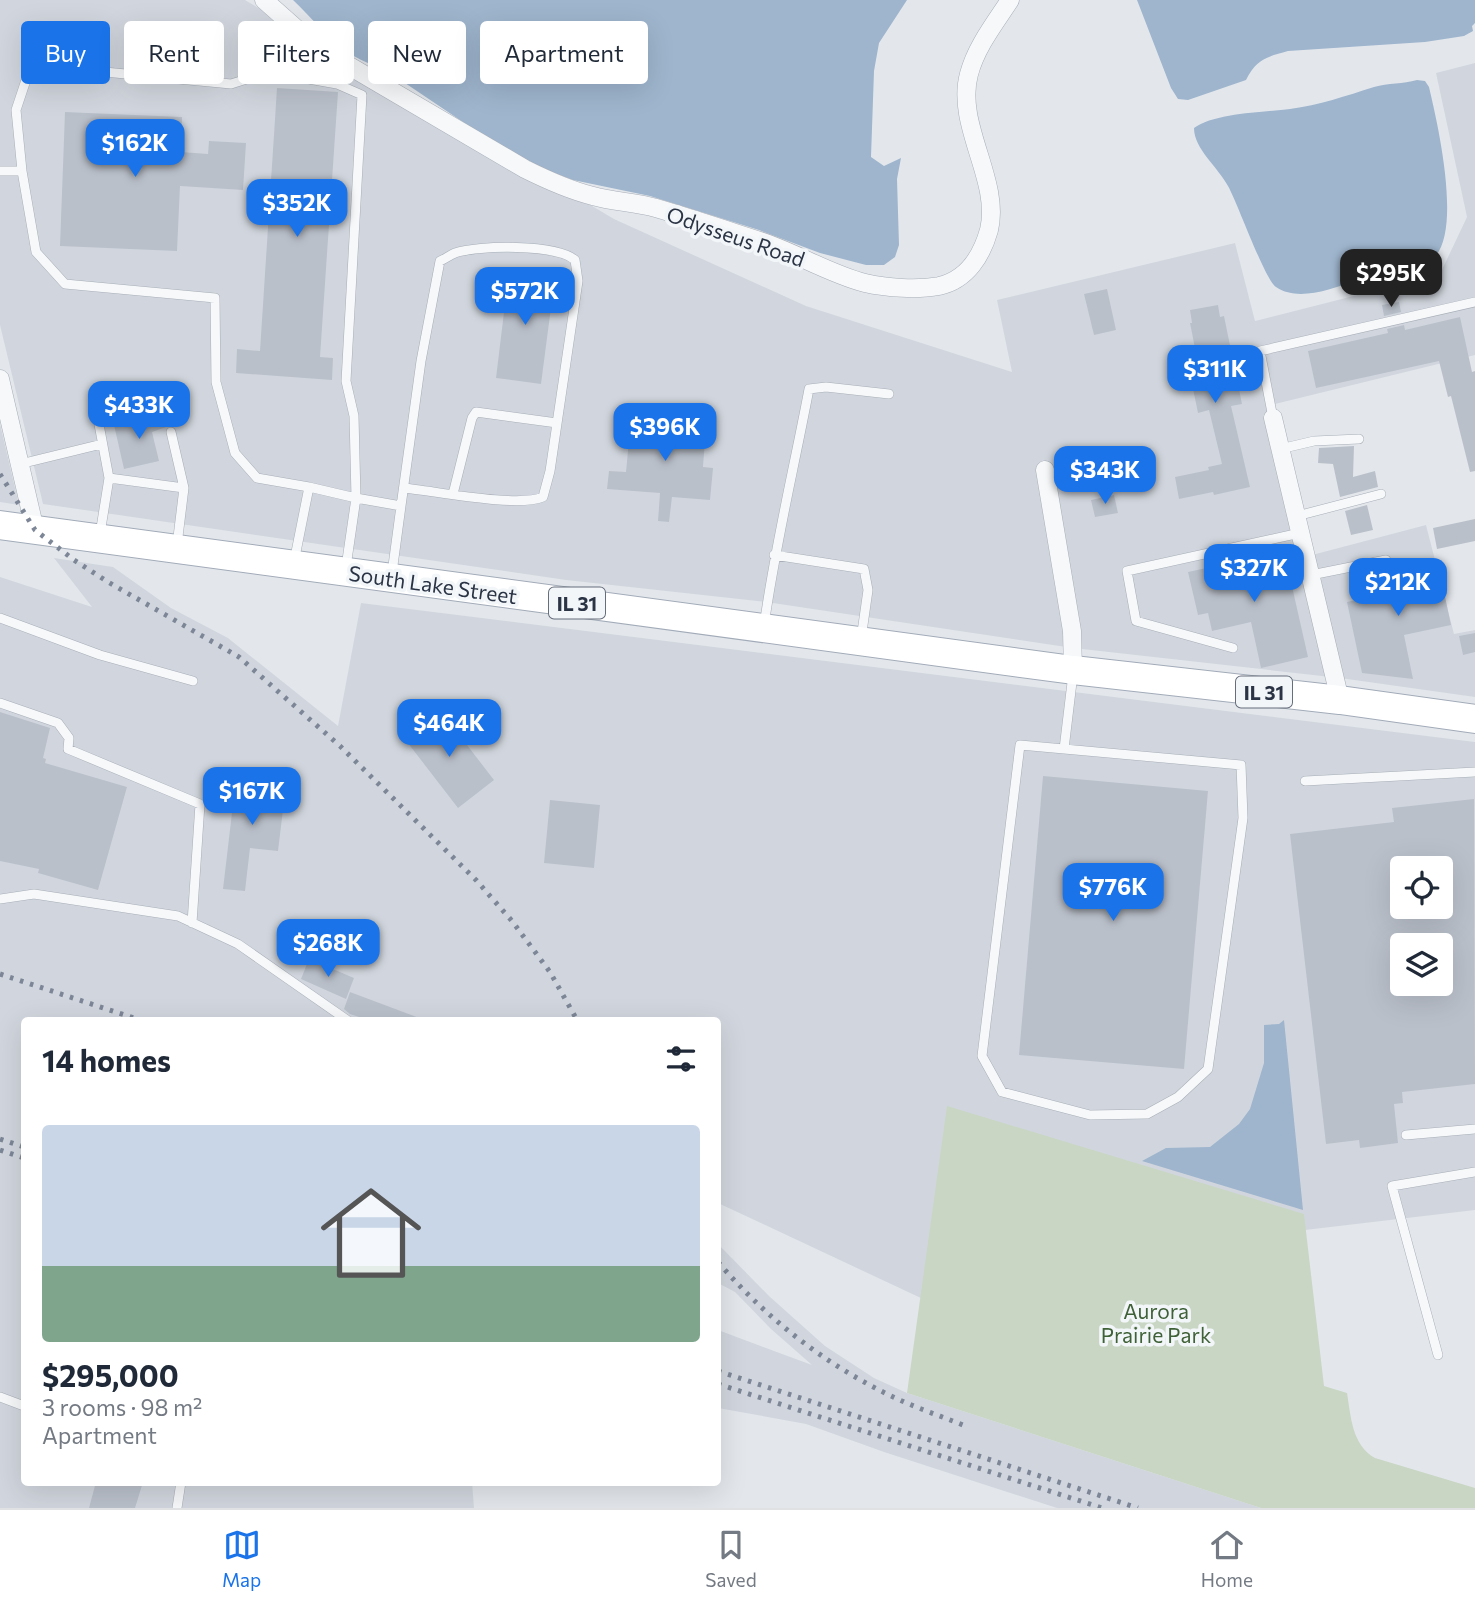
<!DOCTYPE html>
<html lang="en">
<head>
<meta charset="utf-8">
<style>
  :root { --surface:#fff; --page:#f6f6f7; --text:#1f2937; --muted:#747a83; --line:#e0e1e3; --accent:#1a73e8 }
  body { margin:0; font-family:Commissioner,sans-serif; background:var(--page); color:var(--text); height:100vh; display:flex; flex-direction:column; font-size:26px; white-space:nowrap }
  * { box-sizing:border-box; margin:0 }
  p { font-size:23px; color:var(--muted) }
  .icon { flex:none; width:38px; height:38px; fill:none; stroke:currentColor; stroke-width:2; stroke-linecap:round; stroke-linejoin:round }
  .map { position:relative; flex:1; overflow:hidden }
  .side { position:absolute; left:21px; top:1017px; width:700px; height:469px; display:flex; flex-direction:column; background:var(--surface); border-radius:7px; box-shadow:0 7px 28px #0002 }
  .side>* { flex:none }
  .top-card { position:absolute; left:21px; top:21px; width:700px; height:63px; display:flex; gap:14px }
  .controls { position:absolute; left:1390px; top:856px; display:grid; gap:14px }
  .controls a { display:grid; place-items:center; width:63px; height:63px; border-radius:7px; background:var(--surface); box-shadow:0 7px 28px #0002; font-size:35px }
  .price { position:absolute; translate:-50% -60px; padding:0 16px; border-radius:14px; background:var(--accent); color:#fff; font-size:23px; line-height:46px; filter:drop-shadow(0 2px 4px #0008) }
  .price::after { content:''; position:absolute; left:50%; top:42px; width:21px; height:16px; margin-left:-10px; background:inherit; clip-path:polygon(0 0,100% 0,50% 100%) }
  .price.current { background:#222; color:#fff }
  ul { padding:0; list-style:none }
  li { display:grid; align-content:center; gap:14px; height:371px; padding:0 21px }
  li+li { border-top:2px solid var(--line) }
  li span { display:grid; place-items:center; height:217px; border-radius:7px; color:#555 }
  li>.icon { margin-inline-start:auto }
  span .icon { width:126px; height:126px; fill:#fffc; stroke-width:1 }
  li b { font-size:30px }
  h2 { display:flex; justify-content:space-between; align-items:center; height:84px; padding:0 21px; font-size:30px }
  .pill { padding:0 24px; border-radius:7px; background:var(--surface); box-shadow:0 7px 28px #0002; font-size:24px; line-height:63px }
  .pill.current { background:var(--accent); color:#fff }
  .menu { display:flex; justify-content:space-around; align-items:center; height:98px; border-top:2px solid var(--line); background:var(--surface); font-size:19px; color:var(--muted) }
  .menu a { display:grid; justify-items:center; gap:4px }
  .menu .current { color:var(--accent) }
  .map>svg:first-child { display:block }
</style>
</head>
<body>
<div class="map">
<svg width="1475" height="1508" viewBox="0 0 1475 1508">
  <rect width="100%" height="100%" fill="#e3e7ec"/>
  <path fill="#d1d6de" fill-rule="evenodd" d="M0,0H245L614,219L806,306L1012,372L997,300L1235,243L1255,321L1440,274L1467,217L1436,73L1475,63V355L1275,404L1312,555L1426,525L1454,634L1475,630V697L1340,678L1073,648L766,602L566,580L43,504L0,325Z
    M0,424L19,505L0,502Z
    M54,558L113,567L171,608L228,638L338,726L361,603L1475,742V1210L1305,1230L1303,1214L923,1299L718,1203V1020H24V1482H472L474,1508H0V577L92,607ZM1402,868H1440V906H1402ZM1402,945H1440V984H1402Z
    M718,1244L769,1296L825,1346L874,1378L907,1393L1261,1508H1057L884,1452L806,1424L718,1408V1330L812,1365L771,1329L735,1292L718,1283Z"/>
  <path fill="#c9d6c4" d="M947,1106L1304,1214L1324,1386L1347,1393C1351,1417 1352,1445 1375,1458L1475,1488V1508H1261L907,1393Z"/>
  <path fill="#9eb5cd" d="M293,0H907L879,43L874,71L871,157L884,166L901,158L897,179L899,245L895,257L884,265H866L820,253L759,230L650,196L573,180L544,169L506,151L405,83C388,68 365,65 346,51C327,37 311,17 293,0Z
    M1137,0H1475V23L1472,26L1473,31L1464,36L1425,42L1288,51C1266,57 1256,60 1246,80L1188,100L1178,99L1171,88Z
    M1417,80L1425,81L1429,87C1437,121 1465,239 1430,261C1412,274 1376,276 1353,282C1330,289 1298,302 1276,287C1265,280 1238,204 1228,186C1218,167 1194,149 1194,128C1214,113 1265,112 1290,109C1319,105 1346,96 1374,87C1388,83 1403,84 1417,80Z
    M1284,1020L1303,1210L1142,1161L1166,1148L1210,1147L1239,1124L1250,1109L1264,1063V1025L1279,1024Z"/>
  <path fill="#bac0ca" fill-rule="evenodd" d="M277,88L338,92L320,357L333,358L332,380L236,373L237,349L260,351Z
    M65,112L182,117L181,152L208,154L209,141L246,143L243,190L180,186L177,251L60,246Z
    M509,271L555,277L541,384L496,378Z
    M1107,289L1116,330L1094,335L1084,294Z
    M1399,302L1401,312L1384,316L1382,305Z
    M1218,305L1220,317L1224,316L1242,404L1231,406L1250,487L1214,495L1213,492L1179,499L1175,477L1209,470L1208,467L1222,464L1209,410L1198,413L1186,355L1196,353L1190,323H1192L1190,310Z
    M1460,317L1472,372L1475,371V471L1470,472L1451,396L1448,397L1439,361L1316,388L1308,351L1388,333L1387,329L1404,325L1405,330Z
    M163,414L166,427L152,432L159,461L124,469L114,425Z
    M631,419L706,426L703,467L713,468L710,500L672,497L669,522L658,521L660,493L607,489L609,471L626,472Z
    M1354,446L1353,477L1375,471L1378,487L1340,497L1333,464L1318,463L1319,448Z
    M1114,495L1118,513L1095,517L1091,500Z
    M1367,505L1373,530L1351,535L1345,511Z
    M1475,519V541L1437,549L1433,528Z
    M1284,551L1308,657L1261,668L1251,622L1212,631L1208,613L1198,615L1188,572Z
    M1437,559L1451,625L1404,635L1413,679L1362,673L1347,602L1394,592L1389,569Z
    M1475,633V652L1463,655L1459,636Z
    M440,710L494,780L458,808L404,738Z
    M0,712L50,728L43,758L46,759L45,763L127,787L98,890L38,873L39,869L0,861Z
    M1043,776L1208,791L1184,1069L1019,1055Z
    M236,779L286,785L278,851L250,848L245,891L223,889Z
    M1474,799L1475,1084L1402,1092L1403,1103L1394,1104L1398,1143L1360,1148L1359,1140L1326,1144L1290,834L1394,822L1392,808ZM1402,868H1440V906H1402ZM1402,945H1440V984H1402Z
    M550,800L600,805L594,868L544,863Z
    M309,959L354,978L346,999L301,979Z
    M350,992L422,1019L421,1020H368L350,1014L344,1009Z
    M96,1482H143L135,1508H89Z"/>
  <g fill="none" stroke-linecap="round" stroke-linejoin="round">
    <g stroke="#a8aeb7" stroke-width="10">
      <path id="lane" d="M0,171H22L36,252L65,284L215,298L216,382L235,453L257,478L309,487L294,562
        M22,171L16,110L31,65L231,84L269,72L337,84L362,95L346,381L354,416L356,498L401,506L392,573
        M1273,418L1260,351L1475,302
        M171,432L184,488L177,545
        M1280,449L1314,441L1359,439
        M20,464L102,444
        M109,478L184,488
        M309,487L356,498L346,567
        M453,494L472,418L476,412L557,423
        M401,506L421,361L440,261C445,259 450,255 455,253C478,245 556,244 575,260L578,281L550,471L543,497C517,508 435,491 404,488
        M1297,516L1381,494
        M100,534L109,478L98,419L137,413
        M774,555L864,569L868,590L861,639
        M1311,575L1386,560
        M0,618L100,655L193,681
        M764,626C775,546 794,468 809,389L826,387L889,394
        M1233,648L1136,621L1127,571L1300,533
        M0,703L58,723L69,738L68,749L200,804L192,923
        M1020,745L1241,765L1243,818L1208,1069L1178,1097L1147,1114L1090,1115L1002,1092L982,1056Z
        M1064,749L1073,674
        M1305,781L1475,772
        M0,899L34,894L178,916L238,944L347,1020
        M1406,1135L1475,1129
        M1438,1355L1392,1186L1475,1172
        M0,1397L24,1406
        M177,1508L181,1482"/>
    </g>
    <g stroke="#a8aeb7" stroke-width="19">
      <path id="street" d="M264,0L317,47L525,169C547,180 569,190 593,196C614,202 635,202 656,208C690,218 723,229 757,240C793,251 829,274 865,283C887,288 917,290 939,286C967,280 982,255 989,230C1001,180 955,125 969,74C976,47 995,23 1010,0
        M0,379L35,530
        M1273,418L1340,700
        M1045,470L1072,631L1073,670"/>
    </g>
    <g stroke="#a2abb8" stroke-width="30">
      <path id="primary" d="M0,525L1073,670L1340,700L1475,719"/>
    </g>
    <use href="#lane" stroke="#f6f8fa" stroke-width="9"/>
    <use href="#street" stroke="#f6f8fa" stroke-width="18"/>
    <use href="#primary" stroke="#fff" stroke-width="28"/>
    <path stroke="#7c8696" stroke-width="5" stroke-dasharray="3.5 7" stroke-linecap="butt" d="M0,474L35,530L74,560L108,582L239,657L340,746L476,880L512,921L550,972L577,1020
      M0,974L140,1020
      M0,1139L24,1147
      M0,1150L24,1158
      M718,1262C765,1317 822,1362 887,1394C913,1407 941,1416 968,1427
      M718,1371L1138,1508
      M718,1384L1102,1508"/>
  </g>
  <g text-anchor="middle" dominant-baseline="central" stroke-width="7" stroke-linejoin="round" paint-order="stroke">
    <g fill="#f3f6f9" stroke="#666e7b" stroke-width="2">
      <rect x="549" y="587.5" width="56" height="31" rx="5"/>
      <rect x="1236" y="676.5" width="56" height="31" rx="5"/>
    </g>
    <g font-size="19" font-weight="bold" fill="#2a3445">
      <text x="577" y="603">IL 31</text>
      <text x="1264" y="692">IL 31</text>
    </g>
    <g font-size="21" fill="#2a3445" stroke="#f3f6f9">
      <text transform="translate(736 236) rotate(19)">Odysseus Road</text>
      <text transform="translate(433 584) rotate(8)">South Lake Street</text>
    </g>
    <g font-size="21" fill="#3f6137" stroke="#f3f6f9">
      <text x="1156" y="1310">Aurora<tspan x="1156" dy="24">Prairie Park</tspan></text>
    </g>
  </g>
</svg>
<div class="controls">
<a><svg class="icon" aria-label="locate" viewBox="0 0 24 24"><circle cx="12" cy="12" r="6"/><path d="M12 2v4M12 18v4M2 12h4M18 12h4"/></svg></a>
<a><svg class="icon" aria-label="layers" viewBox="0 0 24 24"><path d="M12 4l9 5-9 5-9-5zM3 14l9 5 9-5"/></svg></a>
</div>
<b class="price" style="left:135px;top:179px">$162K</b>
<b class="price" style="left:297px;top:239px">$352K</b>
<b class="price current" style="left:1391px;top:309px">$295K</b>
<b class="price" style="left:525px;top:327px">$572K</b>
<b class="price" style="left:1215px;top:405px">$311K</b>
<b class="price" style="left:139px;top:441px">$433K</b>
<b class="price" style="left:665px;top:463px">$396K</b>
<b class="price" style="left:1105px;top:506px">$343K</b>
<b class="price" style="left:1254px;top:604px">$327K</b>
<b class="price" style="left:1398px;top:618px">$212K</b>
<b class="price" style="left:449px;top:759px">$464K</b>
<b class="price" style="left:252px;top:827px">$167K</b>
<b class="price" style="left:1113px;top:923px">$776K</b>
<b class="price" style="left:328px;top:979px">$268K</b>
<div class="top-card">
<a class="pill current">Buy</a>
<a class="pill">Rent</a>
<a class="pill">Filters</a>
<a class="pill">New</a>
<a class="pill">Apartment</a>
</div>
<section class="side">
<h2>14 homes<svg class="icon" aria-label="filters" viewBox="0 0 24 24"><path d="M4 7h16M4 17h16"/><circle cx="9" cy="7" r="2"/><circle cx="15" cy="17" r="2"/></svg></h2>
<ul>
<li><span style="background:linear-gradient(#c9d6e8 65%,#7fa58c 0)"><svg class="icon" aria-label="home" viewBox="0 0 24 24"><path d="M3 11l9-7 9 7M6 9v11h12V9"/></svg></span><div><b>$295,000</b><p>3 rooms · 98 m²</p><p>Apartment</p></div></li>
</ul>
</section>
</div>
<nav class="menu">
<a class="current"><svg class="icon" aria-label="map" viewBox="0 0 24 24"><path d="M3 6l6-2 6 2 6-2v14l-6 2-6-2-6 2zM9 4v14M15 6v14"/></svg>Map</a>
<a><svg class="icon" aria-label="saved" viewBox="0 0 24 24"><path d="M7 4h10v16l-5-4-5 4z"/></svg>Saved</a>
<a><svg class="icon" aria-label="home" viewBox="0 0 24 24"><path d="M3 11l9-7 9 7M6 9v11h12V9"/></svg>Home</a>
</nav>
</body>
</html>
